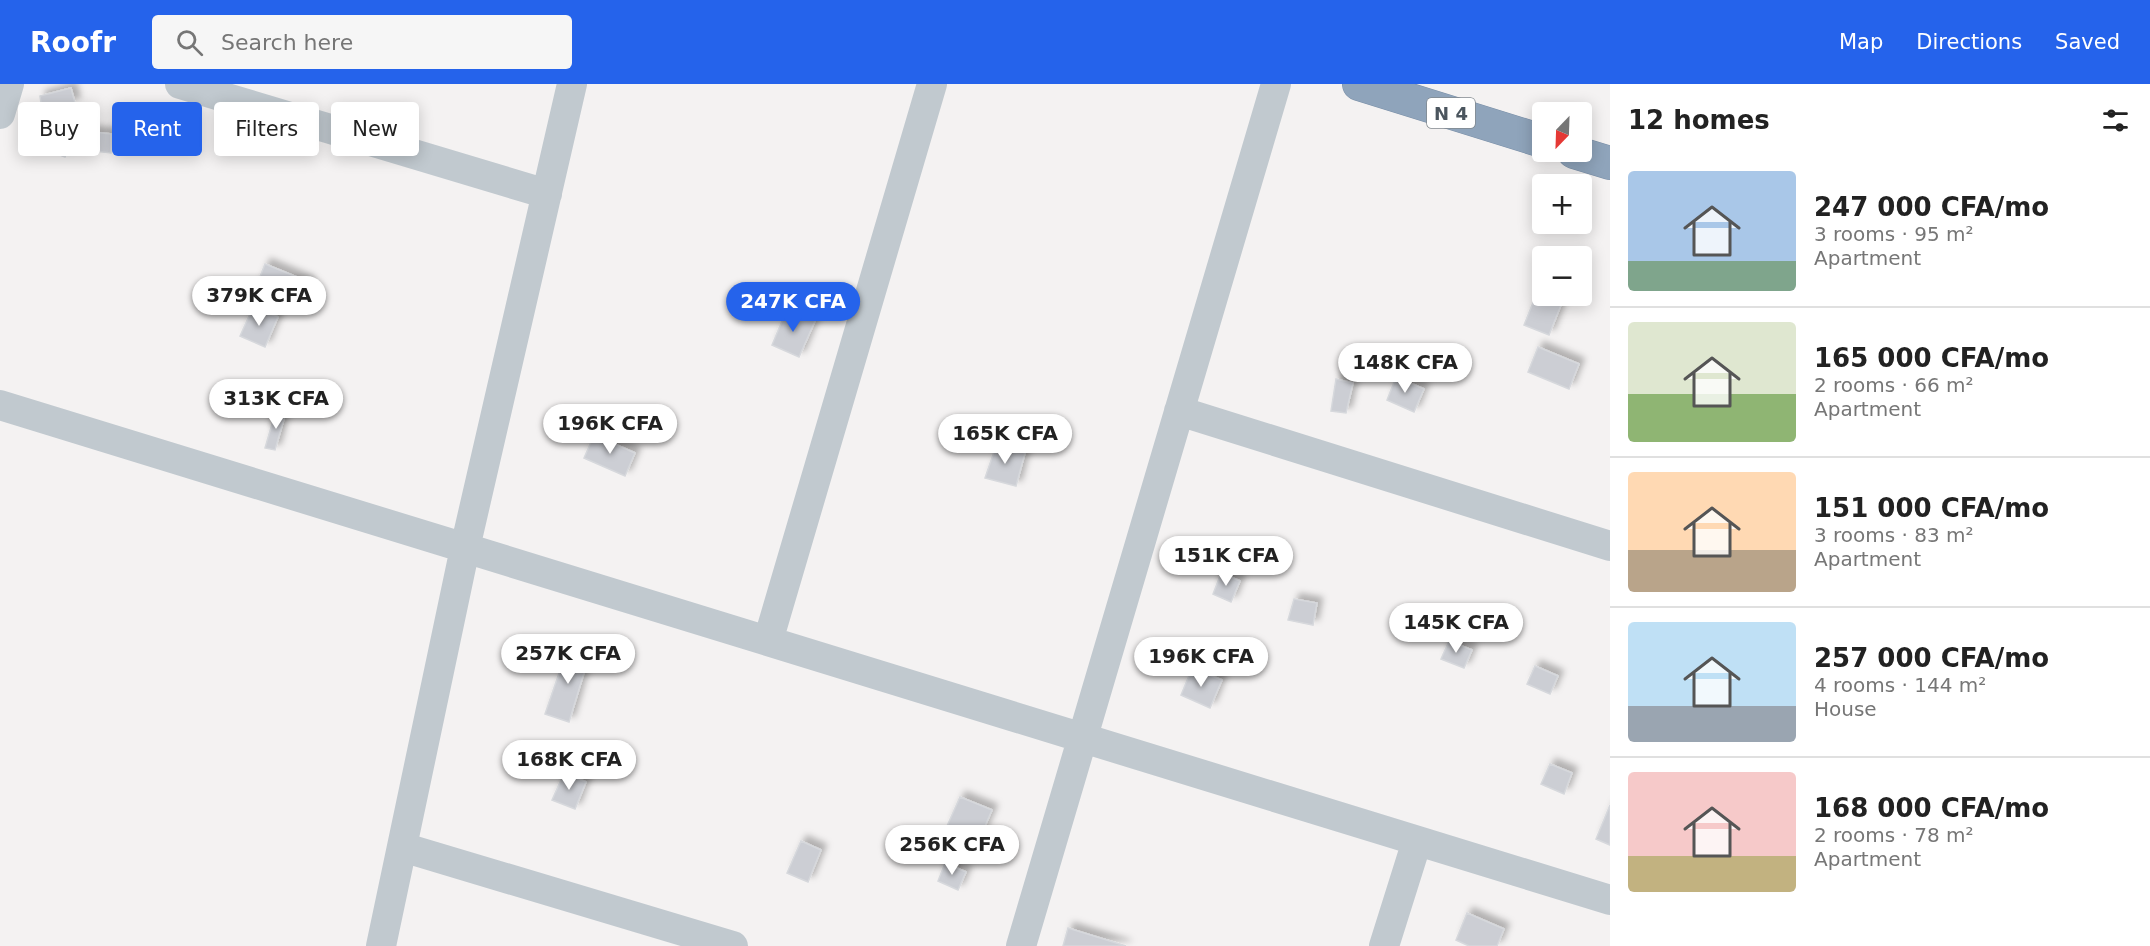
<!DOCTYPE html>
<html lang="en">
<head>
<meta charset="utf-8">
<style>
  :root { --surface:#fff; --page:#f6f6f6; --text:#222; --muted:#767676; --line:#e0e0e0; --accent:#2563eb }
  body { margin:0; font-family:"DejaVu Sans",sans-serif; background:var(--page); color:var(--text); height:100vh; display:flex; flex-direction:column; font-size:22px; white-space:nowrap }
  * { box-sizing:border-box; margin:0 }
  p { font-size:20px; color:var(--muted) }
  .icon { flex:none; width:33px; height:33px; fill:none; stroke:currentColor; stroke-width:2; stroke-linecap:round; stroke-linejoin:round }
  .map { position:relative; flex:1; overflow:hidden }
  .panel { display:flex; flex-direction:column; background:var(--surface); width:540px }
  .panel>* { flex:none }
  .guide { position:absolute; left:18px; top:18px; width:570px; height:54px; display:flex; gap:12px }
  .needle { width:39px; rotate:203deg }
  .tools { position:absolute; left:1532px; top:18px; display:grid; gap:12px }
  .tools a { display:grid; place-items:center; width:60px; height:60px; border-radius:6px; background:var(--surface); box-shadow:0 3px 15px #0003; font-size:30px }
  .price { position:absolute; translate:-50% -51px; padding:0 14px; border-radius:21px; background:#fff; color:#222; font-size:20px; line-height:39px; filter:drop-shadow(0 2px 3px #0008) }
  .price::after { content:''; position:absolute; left:50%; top:36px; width:18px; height:14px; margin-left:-9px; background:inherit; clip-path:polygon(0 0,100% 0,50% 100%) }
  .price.current { background:var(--accent); color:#fff }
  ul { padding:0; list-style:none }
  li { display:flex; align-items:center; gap:18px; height:150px; padding:0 18px }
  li+li { border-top:2px solid var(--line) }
  li span { display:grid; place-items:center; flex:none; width:168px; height:120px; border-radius:6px; color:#555 }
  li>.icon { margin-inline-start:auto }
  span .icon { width:72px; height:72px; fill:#fffc; stroke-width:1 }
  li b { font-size:26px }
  h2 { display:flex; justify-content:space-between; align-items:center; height:72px; padding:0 18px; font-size:26px }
  .chip { padding:0 21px; border-radius:6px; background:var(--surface); box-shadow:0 3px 15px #0003; font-size:21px; line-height:54px }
  .chip.current { background:var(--accent); color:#fff }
  header { display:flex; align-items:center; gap:36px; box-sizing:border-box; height:84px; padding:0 30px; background:var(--accent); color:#fff }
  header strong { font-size:28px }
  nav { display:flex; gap:33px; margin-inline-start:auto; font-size:21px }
  .search { width:420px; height:54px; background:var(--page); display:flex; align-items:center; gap:15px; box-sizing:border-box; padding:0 21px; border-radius:6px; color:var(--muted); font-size:22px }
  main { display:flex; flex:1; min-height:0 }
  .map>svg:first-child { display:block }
</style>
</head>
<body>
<header>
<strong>Roofr</strong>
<div class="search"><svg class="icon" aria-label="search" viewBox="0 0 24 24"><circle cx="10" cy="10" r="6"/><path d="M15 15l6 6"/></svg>Search here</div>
<nav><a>Map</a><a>Directions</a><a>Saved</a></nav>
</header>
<main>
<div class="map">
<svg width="1610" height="862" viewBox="0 0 1610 862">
  <defs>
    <filter id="shadow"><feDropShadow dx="5.5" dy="-5.5" stdDeviation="3" flood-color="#0004"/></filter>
  </defs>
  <rect width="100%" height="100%" fill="#f4f2f2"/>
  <path fill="#ccced4" stroke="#d6d8dc" stroke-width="1.5" filter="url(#shadow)" d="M71,4L75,19L42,26L40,12Z
    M53,47L73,55L65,73L45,65Z
    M85,47L111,50V69L85,66Z
    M265,180L309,198L298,223L255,205Z
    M1536,211L1561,221L1549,251L1524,241Z
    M253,223L278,233L265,263L240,252Z
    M787,225L815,237L799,273L772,261Z
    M1538,263L1579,280L1569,305L1528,288Z
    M1396,293L1424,305L1414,328L1387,316Z
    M1336,295L1353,299L1346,329L1331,327Z
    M276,326L286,328L275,366L265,364Z
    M594,351L635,369L625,392L584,374Z
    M997,359L1025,369L1016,402L985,394Z
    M1221,489L1240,497L1231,518L1213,510Z
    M1294,515L1317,519L1313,541L1288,536Z
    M1449,557L1472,566L1464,584L1441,575Z
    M568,563L590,569L569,638L545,630Z
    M1535,582L1558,592L1550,610L1527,600Z
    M1192,584L1222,596L1210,624L1181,611Z
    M1550,680L1572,689L1564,710L1541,700Z
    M564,689L586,698L575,725L552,716Z
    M960,713L992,726L979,756L947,742Z
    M1610,721V761L1596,755Z
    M801,757L821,766L808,798L787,789Z
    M945,779L966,788L958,806L938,797Z
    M1467,829L1504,845L1497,862H1469L1456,856Z
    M1068,844L1126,862H1063Z"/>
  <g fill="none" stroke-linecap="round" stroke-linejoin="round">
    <g stroke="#7a8fa7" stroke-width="34">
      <path id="highway" d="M1359,0L1542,57
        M1574,68L1610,79"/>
    </g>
    <path stroke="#c1c9cf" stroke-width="30" d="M180,0L547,110
      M0,30L9,0
      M0,321L1610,816
      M1179,327L1610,462
      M768,557L932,0
      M402,763L733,862
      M381,862L465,464L572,0
      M1021,862L1276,0
      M1384,862L1417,757"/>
    <use href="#highway" stroke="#8fa4bb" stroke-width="33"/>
  </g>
  <g text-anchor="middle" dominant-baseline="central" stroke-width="4.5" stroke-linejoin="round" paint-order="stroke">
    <rect fill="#fff" stroke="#81888e" stroke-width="1.5" x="1427" y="14" width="48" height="30" rx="4.5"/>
    <g font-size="18" font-weight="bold" fill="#4b555e">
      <text x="1451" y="29">N 4</text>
    </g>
  </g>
</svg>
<div class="tools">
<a><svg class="needle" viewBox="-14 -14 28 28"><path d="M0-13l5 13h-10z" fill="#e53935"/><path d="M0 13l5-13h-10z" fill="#767676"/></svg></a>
<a>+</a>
<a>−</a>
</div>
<b class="price" style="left:259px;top:243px">379K CFA</b>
<b class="price current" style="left:793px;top:249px">247K CFA</b>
<b class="price" style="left:1405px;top:310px">148K CFA</b>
<b class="price" style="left:276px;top:346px">313K CFA</b>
<b class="price" style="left:610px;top:371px">196K CFA</b>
<b class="price" style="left:1005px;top:381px">165K CFA</b>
<b class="price" style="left:1226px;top:503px">151K CFA</b>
<b class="price" style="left:1456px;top:570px">145K CFA</b>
<b class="price" style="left:568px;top:601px">257K CFA</b>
<b class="price" style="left:1201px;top:604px">196K CFA</b>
<b class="price" style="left:569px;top:707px">168K CFA</b>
<b class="price" style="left:952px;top:792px">256K CFA</b>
<div class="guide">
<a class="chip">Buy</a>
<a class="chip current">Rent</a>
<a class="chip">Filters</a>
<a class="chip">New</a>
</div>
</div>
<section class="panel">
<h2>12 homes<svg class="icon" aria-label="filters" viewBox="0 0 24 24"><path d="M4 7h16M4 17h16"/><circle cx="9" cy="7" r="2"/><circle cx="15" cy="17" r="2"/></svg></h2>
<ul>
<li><span style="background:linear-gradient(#a9c7e8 75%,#7fa58c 0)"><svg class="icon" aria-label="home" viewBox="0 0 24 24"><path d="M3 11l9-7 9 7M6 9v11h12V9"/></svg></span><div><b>247 000 CFA/mo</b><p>3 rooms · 95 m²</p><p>Apartment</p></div></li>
<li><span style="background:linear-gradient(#dfe7d0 60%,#8fb573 0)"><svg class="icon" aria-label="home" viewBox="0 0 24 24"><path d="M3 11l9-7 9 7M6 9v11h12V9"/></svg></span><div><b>165 000 CFA/mo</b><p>2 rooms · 66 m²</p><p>Apartment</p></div></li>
<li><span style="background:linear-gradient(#ffd9b3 65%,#b9a48a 0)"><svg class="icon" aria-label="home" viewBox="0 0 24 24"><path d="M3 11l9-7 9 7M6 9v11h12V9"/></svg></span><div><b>151 000 CFA/mo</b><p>3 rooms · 83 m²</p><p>Apartment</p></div></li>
<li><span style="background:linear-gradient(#bfe0f5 70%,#9aa5b1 0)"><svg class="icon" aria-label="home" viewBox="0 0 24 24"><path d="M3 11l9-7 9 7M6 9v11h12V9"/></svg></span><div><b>257 000 CFA/mo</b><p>4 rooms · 144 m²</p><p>House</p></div></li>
<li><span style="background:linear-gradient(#f6c9c9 70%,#c2b280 0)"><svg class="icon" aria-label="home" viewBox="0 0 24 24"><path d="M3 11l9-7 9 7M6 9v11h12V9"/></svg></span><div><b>168 000 CFA/mo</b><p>2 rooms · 78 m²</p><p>Apartment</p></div></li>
</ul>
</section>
</main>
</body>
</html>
